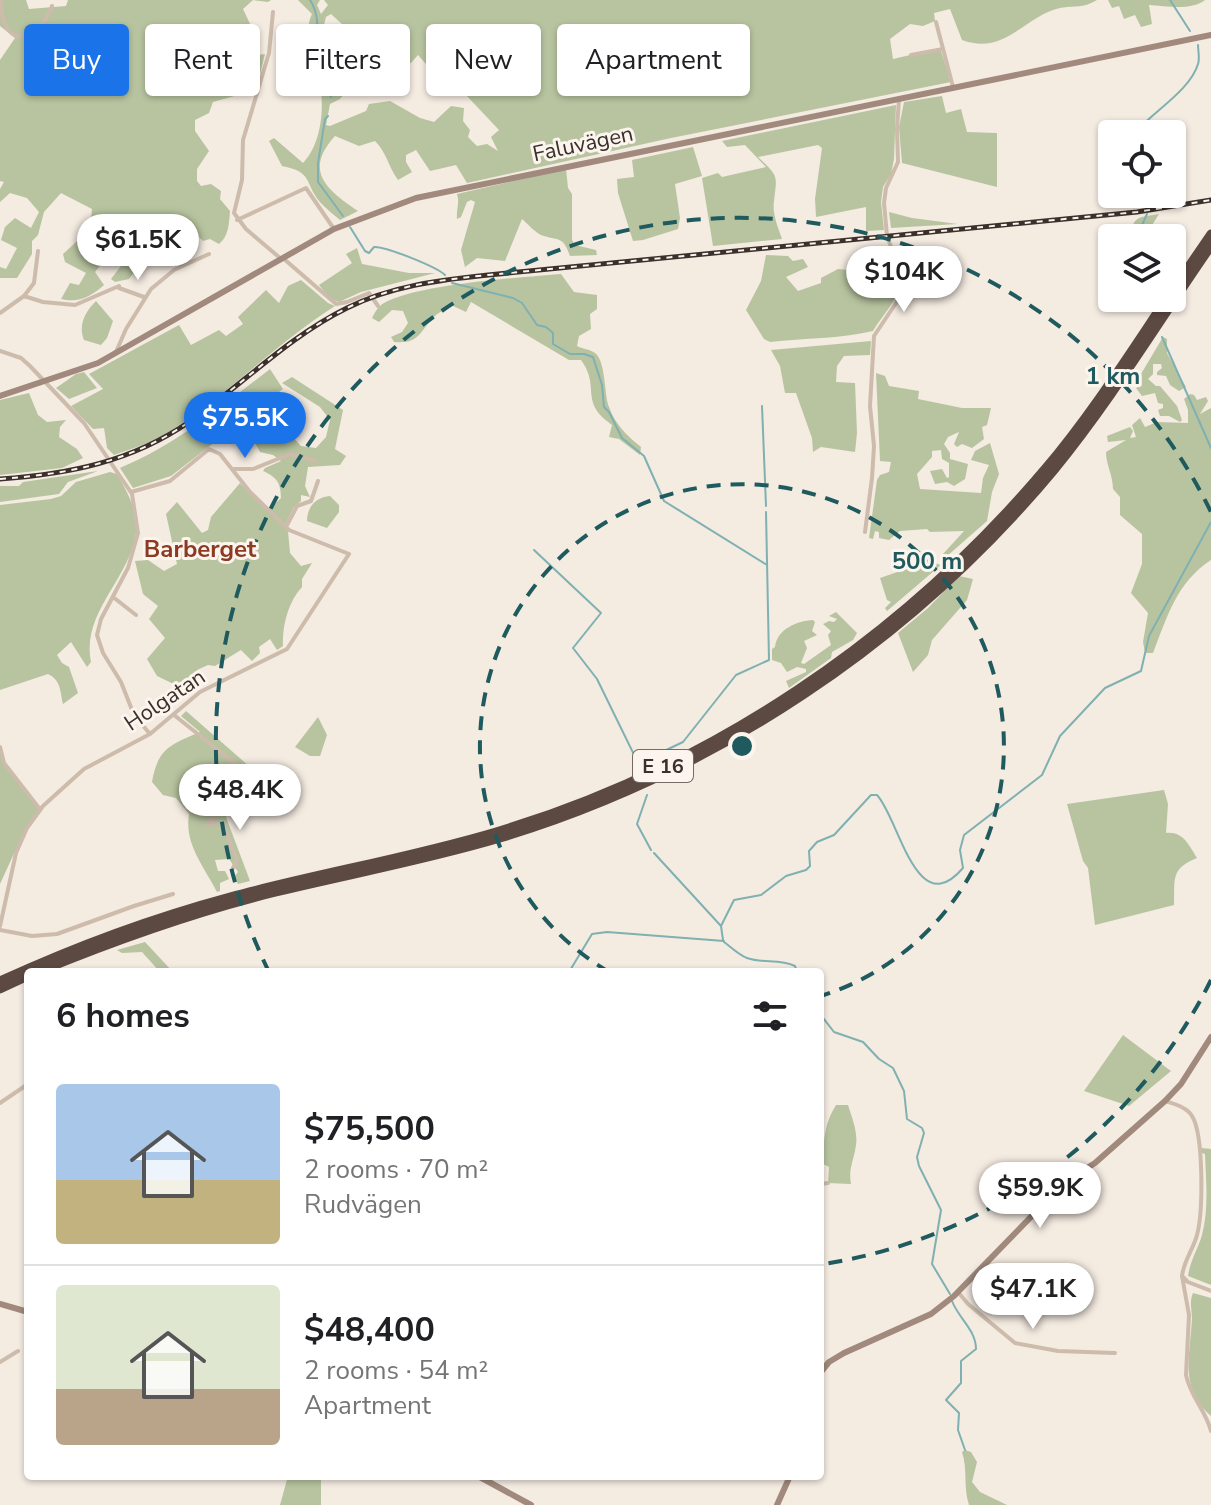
<!DOCTYPE html>
<html lang="en">
<head>
<meta charset="utf-8">
<style>
  :root { --surface:#fff; --page:#f2f2f2; --text:#202124; --muted:#757577; --line:#e0e0e0; --accent:#1a73e8 }
  body { margin:0; font-family:"Nunito Sans",sans-serif; background:var(--page); color:var(--text); height:100vh; display:flex; flex-direction:column; font-size:30px; white-space:nowrap }
  * { box-sizing:border-box; margin:0 }
  p { font-size:26px; color:var(--muted) }
  .icon { flex:none; width:44px; height:44px; fill:none; stroke:currentColor; stroke-width:2; stroke-linecap:round; stroke-linejoin:round }
  .map { position:relative; flex:1; overflow:hidden }
  .drawer { position:absolute; left:24px; top:968px; width:800px; height:512px; display:flex; flex-direction:column; background:var(--surface); border-radius:8px; box-shadow:0 2px 6px #0004 }
  .drawer>* { flex:none }
  .top-card { position:absolute; left:24px; top:24px; width:800px; height:72px; display:flex; gap:16px }
  .buttons { position:absolute; left:1098px; top:120px; display:grid; gap:16px }
  .buttons a { display:grid; place-items:center; width:88px; height:88px; border-radius:8px; background:var(--surface); box-shadow:0 2px 6px #0004; font-size:40px }
  .price { position:absolute; translate:-50% -68px; padding:0 18px; border-radius:28px; background:#fff; color:#222; font-size:26px; line-height:52px; filter:drop-shadow(0 2px 4px #0008) }
  .price::after { content:''; position:absolute; left:50%; top:48px; width:24px; height:18px; margin-left:-12px; background:inherit; clip-path:polygon(0 0,100% 0,50% 100%) }
  .price.current { background:var(--accent); color:#fff }
  ul { padding:0; list-style:none }
  li { display:flex; align-items:center; gap:24px; height:200px; padding:0 32px }
  li+li { border-top:2px solid var(--line) }
  li span { display:grid; place-items:center; flex:none; width:224px; height:160px; border-radius:8px; color:#555 }
  li>.icon { margin-inline-start:auto }
  span .icon { width:96px; height:96px; fill:#fffc; stroke-width:1 }
  li b { font-size:34px }
  h2 { display:flex; justify-content:space-between; align-items:center; height:96px; padding:0 32px; font-size:34px }
  .chip { padding:0 28px; border-radius:8px; background:var(--surface); box-shadow:0 2px 6px #0004; font-size:28px; line-height:72px }
  .chip.current { background:var(--accent); color:#fff }
  .map>svg:first-child { display:block }
</style>
</head>
<body>
<div class="map">
<svg width="1211" height="1505" viewBox="0 0 1211 1505">
  <rect width="100%" height="100%" fill="#f4ebe1"/>
  <path fill="#b8c4a0" fill-rule="evenodd" d="M0,0H26L29,9L66,6L68,0H271L268,2L253,0L243,9L251,26L246,31L231,30L225,41L232,54L243,57L265,54L256,90L213,102L209,113L195,120V131L209,151L197,169V181L201,186L211,184L221,191L220,199L230,211C229,223 229,236 219,244L210,239L203,241L189,227L176,222L171,234L155,244L129,279L115,282L111,279L121,266L107,257L95,272L104,285C90,297 79,303 61,299L70,283L79,285L86,273L65,262L63,254L90,229L92,209L61,193L44,212L38,235L32,241V254L17,278H0V267L6,269L17,248L1,240L5,227L15,218L31,228L39,212L27,198L10,193L0,202V189L4,182L0,181V60L15,38L0,26Z
    M298,0H320L317,5L321,14L328,5L324,0H1097C1082,9 1075,5 1060,8C1024,16 1005,56 962,40L950,9L934,13L935,21L923,26L910,24L890,39L893,59L940,48L951,82L671,138L467,183L456,165L430,171L416,150L406,155V162L412,172L398,180C388,166 387,153 375,141L359,146L335,136C303,171 327,190 358,211L340,220C333,214 325,208 319,201C304,182 313,172 282,166L269,141L274,138L303,163C319,147 324,116 321,92C319,80 311,69 309,57C308,54 310,48 310,44C310,32 306,26 312,14ZM331,14C356,38 370,45 405,44L410,51L405,58L396,59L393,66L411,63L418,55L440,80L465,94L499,130L491,137L498,151L487,144L477,146L468,137L470,130L463,121L464,108L451,106L434,122L420,118L390,101L369,104L366,111L330,126L326,125L330,104L340,99L348,89C316,79 318,46 326,17Z
    M1108,0H1205C1190,11 1167,6 1149,5L1152,24L1141,27L1135,15L1124,19L1119,6L1112,8Z
    M942,96L946,113L961,109L967,132L997,133V187L902,163L899,127L904,102Z
    M896,105L894,159L891,174L883,187L881,202L884,230L866,231V207L816,217L815,199L822,148L818,145L758,157C779,177 777,175 774,201C772,214 778,227 782,239L713,246L702,178L718,173L722,177L766,167L745,145L727,147L722,141Z
    M693,147L702,176L675,184L680,218L678,229L643,240L633,241L618,193L617,179L634,177L632,160Z
    M566,169L568,188L572,194V240L575,245L596,250L597,255L570,256C563,236 560,241 544,236C536,234 528,224 522,219L505,261L477,258L465,267L461,250L475,202L471,200L467,202L461,217L457,219C456,210 460,202 457,194Z
    M889,212L912,218L958,224L891,228Z
    M1159,214L1144,238H1129C1135,215 1136,218 1159,214Z
    M357,248L362,264L409,273H435L361,292L339,302L330,299L319,285L352,263L346,254Z
    M766,255L788,256L793,261L803,259L808,267L786,277L798,291L821,283V278L838,269L866,272C875,265 885,267 896,268C906,295 886,309 873,331C840,339 804,338 770,342L764,339L746,310L761,281Z
    M561,274L574,292L597,295V309L590,314L591,329L579,336L577,346C582,349 590,349 595,353C606,361 604,395 609,407C615,424 627,436 641,447L640,455L619,439L609,437L612,425C607,421 600,416 597,411C586,394 597,382 581,360H569L471,302L466,312L451,305C446,310 439,312 435,316C418,333 420,344 394,342L391,337L402,332L408,323L403,311L392,310L379,322L372,318C374,314 376,310 379,307C401,285 526,277 561,274Z
    M301,280L328,303L335,306C275,344 226,397 166,434C151,443 131,449 114,455L107,448L104,428L93,429L71,406L103,389L89,374L179,325L191,345L219,330L226,336L243,324L238,317L266,290L279,303L288,286Z
    M96,301L113,321L107,338L101,345L84,340C78,325 85,312 96,301Z
    M1163,337L1167,339V353L1186,387L1179,391L1170,385L1166,376L1157,375V372L1162,368L1161,364H1153V374L1148,379L1156,386H1160L1177,406L1182,420L1180,422L1169,416H1160L1158,410L1163,408V404L1158,403L1155,393L1142,396L1136,388L1141,386L1139,380L1141,374Z
    M871,341L870,355L844,356L837,366L836,382L855,383L857,433L855,452L821,447L813,452L812,438L796,393H785L780,366L771,350Z
    M270,369L283,389L171,476L133,488L120,468C176,445 222,406 270,369Z
    M84,372L97,388L69,399L56,388L76,374Z
    M876,373L885,376L889,386L919,391L918,399L962,408H991L987,425L982,427L984,439L972,448L962,444L957,447L954,444L959,432L948,437L944,444L950,453V459L968,464L965,479L954,486L947,482L935,484L930,471L942,469L947,478L949,477V463L942,459L941,450L932,451V457L917,474L920,489L981,493L983,478L989,465L971,460L975,451L990,443L999,474L992,492L987,521L946,557L943,554L964,531L930,532L927,529L900,531L889,540L879,538V532L875,531L873,539L869,538L877,480L880,475L889,472L891,462L880,461Z
    M292,377L343,410L335,449L346,456L340,465L308,467L305,486L310,497L301,495V501L294,507L285,525L269,509L281,498C281,482 276,477 263,471L265,468L281,461L273,455L260,452L244,423L266,408L301,446L316,448L326,437L330,420L320,407L282,383Z
    M29,393L38,415L47,422L66,420L60,427L59,437L77,449L83,458L62,468L0,475V400Z
    M1190,394L1194,395L1197,400L1206,397L1208,401L1200,414L1211,408V560C1177,582 1167,617 1153,653H1145L1143,642L1148,613L1131,593L1142,564V534L1120,515V497L1113,489C1113,475 1106,465 1106,452L1126,440L1108,442L1107,436L1130,427L1133,431L1130,438L1136,437L1132,425L1140,418L1145,427L1157,422L1188,423V410L1184,399Z
    M98,471L68,482L59,494L0,502V486H19L23,482Z
    M110,472L117,474C127,491 139,513 136,533C129,580 81,613 91,662L87,667L71,642L57,655L62,663L69,667L78,693L63,704C60,691 61,680 48,674L0,690V505L51,499L61,496L76,482Z
    M240,483L288,531L290,553L301,566L312,563L302,579V587C288,602 282,626 283,646L277,650L270,639L259,647L260,653L252,661L241,650L215,666L208,665L197,670L184,689L157,676L147,659L165,638L149,619L158,606L143,594L135,561L148,560L164,571L177,564L166,514L177,502L202,533L208,530L211,517Z
    M330,496L339,505V512L327,528L307,521C307,507 316,497 330,496Z
    M929,561L941,565L887,611L885,608L891,602L887,600L880,578Z
    M959,576L973,579L967,600L932,640L928,655L913,672L898,633L928,608Z
    M836,612L857,633L853,640L832,652L831,658L789,688L786,681L806,672V669L797,667L787,672L781,663L772,660V649L775,647C777,629 797,621 813,620L815,622L812,631L817,635L804,641L807,648L801,663L804,664L831,645L828,635L831,631L823,624L829,621L834,622L837,619L829,616Z
    M186,711L274,788L255,780L251,790L261,813L249,800L236,801L238,806L226,817L250,881L238,884L234,877L238,872L229,859L215,860L218,871H225L229,879L220,883V891L217,892C204,866 184,844 189,814L176,798L163,795L152,782C158,748 170,745 200,732L181,716Z
    M318,717L327,735L320,756H310L295,747Z
    M0,749L4,763L40,809L17,847L0,884Z
    M1164,790L1168,804L1166,833C1183,831 1189,845 1197,858C1170,869 1175,879 1174,905L1095,925L1088,868L1083,861L1067,804Z
    M145,942L173,972H160L142,952L122,953L117,950Z
    M1123,1035L1171,1071L1129,1106L1084,1091Z
    M836,1105H848C852,1118 858,1132 856,1145C854,1160 848,1169 851,1184L828,1183L829,1167L821,1163C826,1139 822,1128 836,1105Z
    M1201,1148L1211,1149V1285L1188,1276C1190,1261 1198,1249 1202,1235C1209,1208 1206,1181 1205,1154L1202,1153Z
    M1193,1293L1211,1298V1416C1179,1388 1190,1356 1192,1319C1192,1310 1189,1302 1193,1293Z
    M965,1450L971,1452L977,1462L972,1482L980,1492L1007,1505H969C963,1487 968,1470 962,1452Z
    M288,1476H321V1505H280Z"/>
  <g fill="none" stroke-linecap="round" stroke-linejoin="round">
    <path stroke="#7fb0b2" stroke-width="2" d="M310,0C323,20 314,40 317,62C319,75 326,86 331,97
      M1170,0L1190,31
      M328,116L325,119L318,163V182L343,216
      M1134,134C1152,112 1190,91 1198,64C1200,59 1198,50 1198,45
      M1138,194L1146,205
      M350,227L365,251L369,253L374,247C385,246 437,267 445,275
      M1136,238L1147,214
      M452,283L513,298L522,303L537,325L546,327L553,333V344L570,354H584L593,357L602,385L604,407L609,412L622,438L644,456L664,501L767,565
      M1146,298L1147,299
      M1162,337L1211,448
      M762,406L766,506
      M534,550L601,613L573,648L597,679L642,771
      M639,763L683,742L736,675L769,660L766,512
      M647,795L637,824L651,850
      M654,853L721,926L723,940
      M721,926L734,900L761,895L786,876L806,870L810,866L809,851L817,842L834,835L871,795H877C899,818 916,923 963,868L960,850L964,835L1042,775L1060,736L1105,688L1141,671L1149,636L1211,522
      M724,942C731,947 739,955 747,958C764,964 779,958 795,966L797,972
      M569,972L592,934L607,932L724,941
      M820,1014L834,1032L863,1042L879,1059L893,1068L904,1091L907,1119L922,1128L924,1133L917,1157L919,1166L941,1210L932,1264L950,1294
      M952,1301C959,1319 976,1330 976,1349L961,1361V1383L946,1400L959,1413L958,1430L965,1450"/>
    <path stroke="#cdbbac" stroke-width="4" d="M1,0C0,48 37,47 52,6
      M273,12L269,53L243,140L242,180L234,213L246,229L280,258
      M936,22L953,87
      M911,55L943,49
      M237,220L306,188L334,229
      M284,259L336,304L347,302L369,293L378,306
      M119,288L144,297
      M24,296L34,283L38,251
      M0,313L24,296L43,302L75,305L119,286
      M0,351L21,358L30,366L84,423L132,494L138,533L128,568L101,619L97,635L103,653L121,682L134,715L150,734
      M116,352L126,329L151,289L174,270L209,254
      M234,469H253L290,454L315,461
      M286,527L297,506L311,501L318,481
      M865,532L872,478L874,446L870,406L874,336L902,294L904,282L887,236L884,203L886,188L898,162L897,129L899,99
      M113,597L136,615
      M174,715L253,778L208,823
      M0,747L4,763L39,808
      M209,823L223,824L237,860L233,868
      M0,926L16,853L27,828L43,806L84,769L150,734L200,692L287,649L349,554L289,530L250,492L220,454L209,449L170,481L131,492
      M0,930L32,936L57,934L134,906L173,894
      M1165,1101C1174,1104 1187,1107 1192,1116C1204,1135 1203,1213 1197,1235C1193,1250 1184,1260 1182,1276L1188,1282L1211,1291
      M0,1103L28,1084
      M820,1184L828,1183
      M1182,1276L1189,1315L1186,1375C1190,1396 1206,1411 1211,1431
      M958,1292L968,1304L1015,1343L1058,1351L1115,1353
      M0,1362L18,1351"/>
    <path stroke="#a18a7d" stroke-width="6" d="M0,396L98,363L334,229L416,198L1211,35
      M0,1304L28,1312
      M820,1373L829,1362L844,1353L931,1314L954,1296L1064,1183L1095,1163L1165,1101L1181,1084L1211,1037
      M478,1476L531,1505
      M777,1505L790,1476"/>
    <path stroke="#5c4a42" stroke-width="9" d="M1172,291L1211,234
      M38,972C116,940 194,912 276,892C350,874 426,860 500,838C715,773 910,643 1054,470C1112,399 1159,321 1211,246
      M0,981C74,947 152,918 230,897C319,873 409,858 496,832C710,768 901,639 1045,469C1090,416 1128,356 1167,298
      M0,989L28,976"/>
    <g stroke="#3b302b" stroke-width="5">
      <path id="rail" d="M0,479C69,474 131,462 189,422C242,385 288,337 347,308C391,286 439,280 488,275L1137,212L1211,200"/>
    </g>
    <use href="#rail" stroke="#fbf5ee" stroke-width="2" stroke-dasharray="6" stroke-linecap="butt"/>
  </g>
  <g fill="none" stroke="#1f5a5e" stroke-width="4" stroke-dasharray="14 10">
    <path d="M609 972A262 262 0 1 1 821 996"/>
    <path d="M1211 980A524 524 0 0 1 824 1264M269 972A524 524 0 0 1 1211 512"/>
  </g>
  <g text-anchor="middle" dominant-baseline="central" stroke-width="6" stroke-linejoin="round" paint-order="stroke">
    <rect fill="#fbf5ee" stroke="#756b66" stroke-width="2" x="633" y="750" width="60" height="32" rx="6"/>
    <g font-size="20" font-weight="bold" fill="#3b302b">
      <text x="663" y="766">E 16</text>
    </g>
    <g font-size="22" fill="#3b302b" stroke="#fbf5ee">
      <text transform="translate(583 144) rotate(-12)">Faluvägen</text>
      <text transform="translate(165 700) rotate(-34)">Holgatan</text>
    </g>
    <g font-size="24" font-weight="bold" fill="#8c3b22" stroke="#fbf5ee">
      <text x="200" y="549">Barberget</text>
    </g>
  </g>
  <circle cx="742" cy="746" r="12" fill="#1f5a5e" stroke="#fbf5ee" stroke-width="4"/>
  <g font-size="24" text-anchor="middle" font-weight="bold" fill="#1f5a5e" stroke="#fbf5ee" stroke-width="6" stroke-linejoin="round" paint-order="stroke">
    <text x="1113" y="384">1 km</text>
    <text x="927" y="569">500 m</text>
  </g>
</svg>
<div class="buttons">
<a><svg class="icon" aria-label="locate" viewBox="0 0 24 24"><circle cx="12" cy="12" r="6"/><path d="M12 2v4M12 18v4M2 12h4M18 12h4"/></svg></a>
<a><svg class="icon" aria-label="layers" viewBox="0 0 24 24"><path d="M12 4l9 5-9 5-9-5zM3 14l9 5 9-5"/></svg></a>
</div>
<b class="price" style="left:138px;top:282px">$61.5K</b>
<b class="price" style="left:904px;top:314px">$104K</b>
<b class="price current" style="left:245px;top:460px">$75.5K</b>
<b class="price" style="left:240px;top:832px">$48.4K</b>
<b class="price" style="left:1040px;top:1230px">$59.9K</b>
<b class="price" style="left:1033px;top:1331px">$47.1K</b>
<div class="top-card">
<a class="chip current">Buy</a>
<a class="chip">Rent</a>
<a class="chip">Filters</a>
<a class="chip">New</a>
<a class="chip">Apartment</a>
</div>
<section class="drawer">
<h2>6 homes<svg class="icon" aria-label="filters" viewBox="0 0 24 24"><path d="M4 7h16M4 17h16"/><circle cx="9" cy="7" r="2"/><circle cx="15" cy="17" r="2"/></svg></h2>
<ul>
<li><span style="background:linear-gradient(#a9c7e8 60%,#c2b280 0)"><svg class="icon" aria-label="home" viewBox="0 0 24 24"><path d="M3 11l9-7 9 7M6 9v11h12V9"/></svg></span><div><b>$75,500</b><p>2 rooms · 70 m²</p><p>Rudvägen</p></div></li>
<li><span style="background:linear-gradient(#dfe7d0 65%,#b9a48a 0)"><svg class="icon" aria-label="home" viewBox="0 0 24 24"><path d="M3 11l9-7 9 7M6 9v11h12V9"/></svg></span><div><b>$48,400</b><p>2 rooms · 54 m²</p><p>Apartment</p></div></li>
</ul>
</section>
</div>
</body>
</html>
